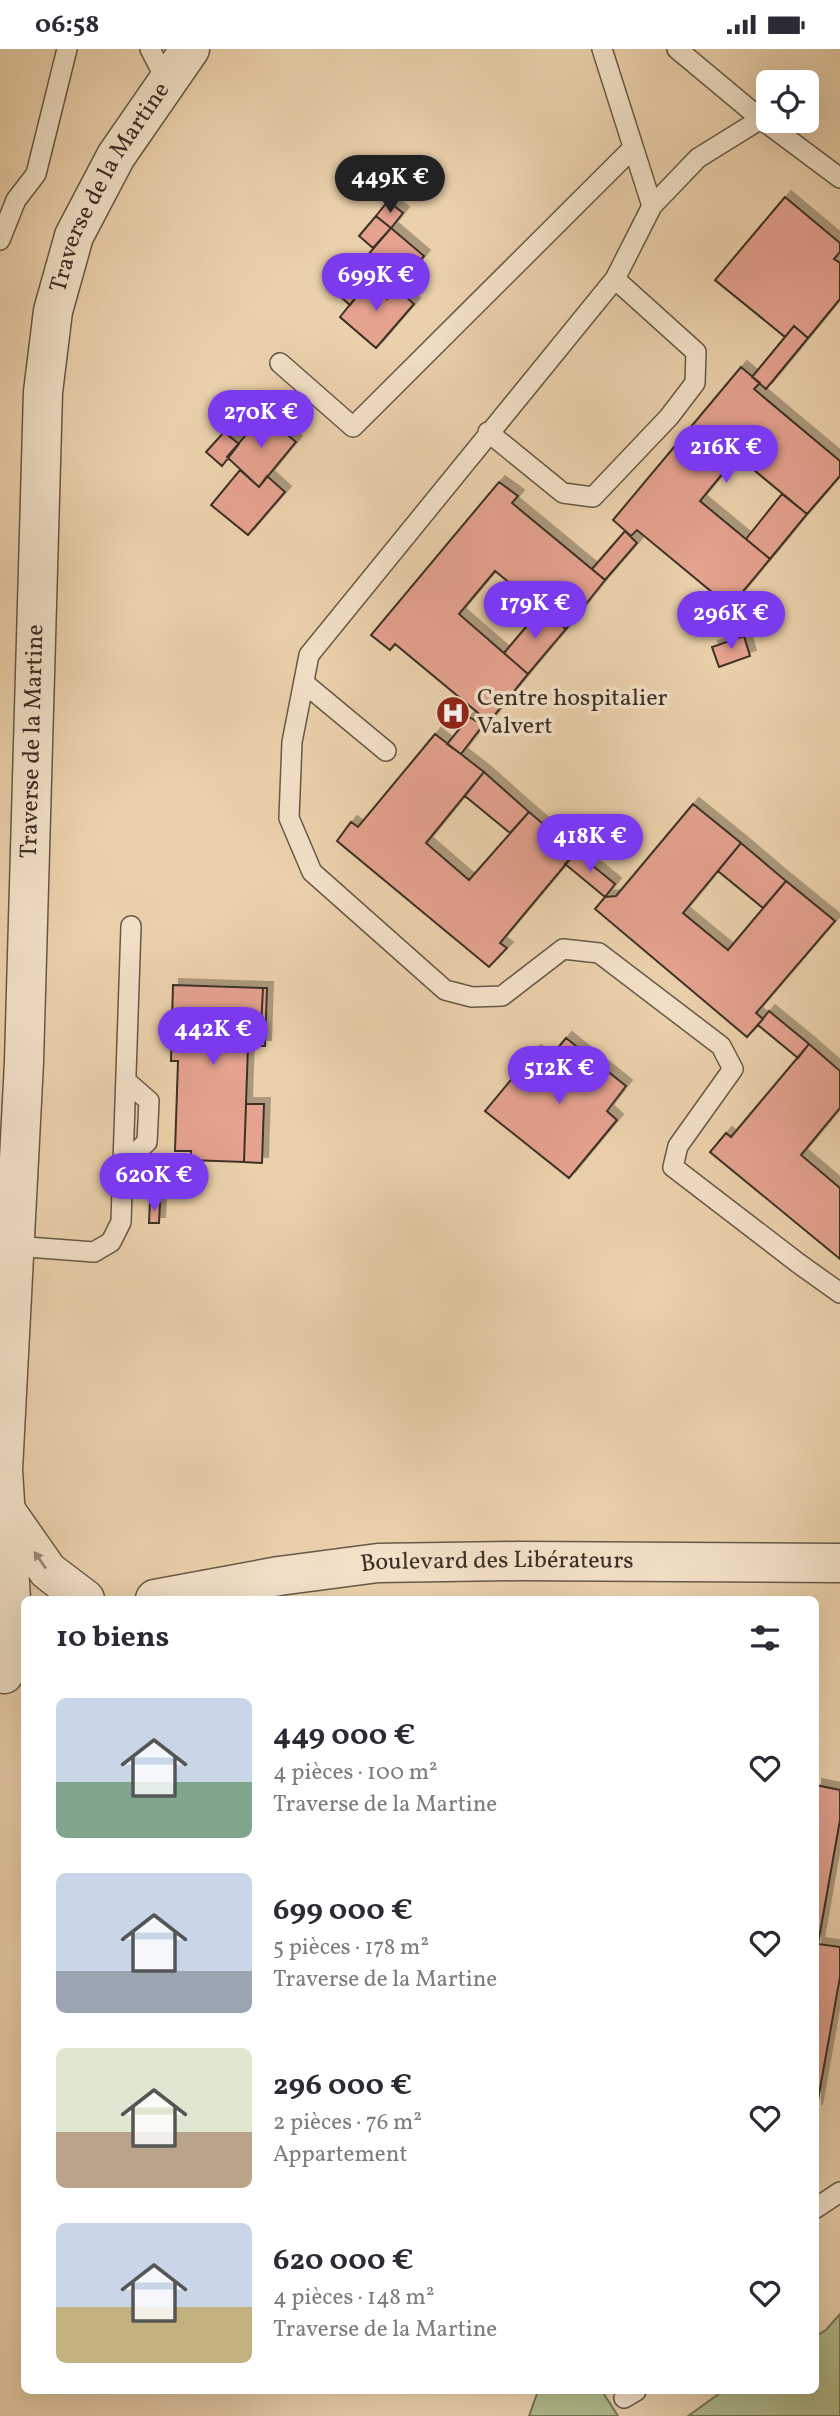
<!DOCTYPE html>
<html lang="fr">
<head>
<meta charset="utf-8">
<style>
  :root { --surface:#fff; --page:#f2f2f3; --text:#2b2b33; --muted:#7c7c81; --accent:#7c3aed }
  body { margin:0; font-family:Vollkorn,serif; background:var(--page); color:var(--text); height:100vh; display:flex; flex-direction:column; font-size:26px; white-space:nowrap }
  * { box-sizing:border-box; margin:0 }
  p { font-size:23px; color:var(--muted) }
  .icon { flex:none; width:38px; height:38px; fill:none; stroke:currentColor; stroke-width:2; stroke-linecap:round; stroke-linejoin:round }
  .map { position:relative; flex:1; overflow:hidden }
  .details { position:absolute; left:21px; top:1547px; width:798px; height:798px; display:flex; flex-direction:column; background:var(--surface); border-radius:10px; box-shadow:0 7px 28px #0002 }
  .details>* { flex:none }
  .buttons { position:absolute; left:756px; top:21px; display:grid; gap:14px }
  .buttons a { display:grid; place-items:center; width:63px; height:63px; border-radius:10px; background:var(--surface); box-shadow:0 7px 28px #0002; font-size:35px }
  .price { position:absolute; translate:-50% -60px; padding:0 16px; border-radius:24px; background:var(--accent); color:#fff; font-size:23px; line-height:46px; filter:drop-shadow(0 2px 4px #0008) }
  .price::after { content:''; position:absolute; left:50%; top:42px; width:21px; height:16px; margin-left:-10px; background:inherit; clip-path:polygon(0 0,100% 0,50% 100%) }
  .price.current { background:#222; color:#fff }
  ul { padding:0; list-style:none }
  li { display:flex; align-items:center; gap:21px; height:175px; padding:0 35px }
  li span { display:grid; place-items:center; flex:none; width:196px; height:140px; border-radius:10px; color:#555 }
  li>.icon { margin-inline-start:auto }
  span .icon { width:84px; height:84px; fill:#fffc; stroke-width:1 }
  li b { font-size:30px }
  h2 { display:flex; justify-content:space-between; align-items:center; height:84px; padding:0 35px; font-size:30px }
  .status { display:flex; justify-content:space-between; align-items:center; height:49px; padding:0 35px; background:var(--surface); direction:ltr }
  .status svg { height:19px; fill:currentColor }
  .map>svg:first-child { display:block }
</style>
</head>
<body>
<div class="status"><b>06:58</b><svg viewBox="0 0 49 12"><path d="M0 12V9h3v3zM5 12V6h3v6zM10 12V3h3v9zM15 12V0h3v12zM26 1h20v11H26zM47 4h2v5h-2z"/></svg></div>
<div class="map">
<svg width="840" height="2367" viewBox="0 0 840 2367">
  <defs>
    <filter id="shadow"><feDropShadow dx="6" dy="-6" stdDeviation="0" flood-color="#0004"/></filter>
  </defs>
  <rect width="100%" height="100%" fill="#ebd1ab"/>
  <filter id="stains"><feTurbulence type="fractalNoise" baseFrequency=".00286" numOctaves="4"/><feColorMatrix values="0 0 0 0 .2 0 0 0 0 .09 0 0 0 0 .02 0 0 0 .5 -.17"/></filter>
  <radialGradient id="worn" r=".72"><stop offset=".6" stop-color="#630" stop-opacity="0"/><stop offset="1" stop-color="#630" stop-opacity=".3"/></radialGradient>
  <path fill="#b3bd8c" stroke="#77765a" stroke-width="2" d="M840,2265V2367H688L723,2342H816V2287L826,2281Z
    M538,2342H602L618,2367H529Z"/>
  <path fill="#e5a28f" stroke="#3b3027" stroke-width="2" filter="url(#shadow)" d="M785,148L840,194V203L834,210L840,214V250L808,289L794,277L785,288L715,231Z
    M388,152L403,164L391,179L376,167Z
    M376,167L391,179L373,199L359,187Z
    M391,179L424,207L387,250L355,221Z
    M355,221L368,233L350,256L335,243Z
    M368,233L387,250L397,240L414,255L376,299L340,268Z
    M794,277L808,289L766,340L752,328Z
    M741,318L760,334L754,340L840,412V427L807,465L737,407L700,452L770,510L730,558L637,481L631,487L613,471Z
    M263,366L296,393L259,438L227,408Z
    M224,383L239,395L222,417L206,403Z
    M240,421L259,438L267,427L285,443L248,486L211,456Z
    M499,433L518,447L512,454L605,531L566,580L495,522L459,565L528,625L489,673L395,595L390,601L371,586Z
    M782,445L807,465L770,510L746,490Z
    M625,482L637,494L605,531L592,520Z
    M541,560L566,580L528,625L504,604Z
    M744,587L750,607L719,618L712,598Z
    M469,668L483,676L461,705L447,695Z
    M435,685L484,723L426,794L469,831L529,763L576,803L500,894L507,899L489,918L337,792L351,773L358,778Z
    M484,723L529,763L510,784L465,747Z
    M693,755L741,794L683,864L728,901L786,832L835,872L756,964L763,970L747,988L595,860L605,848L616,847Z
    M741,794L786,832L763,859L718,822Z
    M576,803L615,835L605,848L565,815Z
    M173,936L263,939L260,997H248L244,1113L190,1111L191,1102H175L178,1012H171Z
    M263,939H267L265,997H260Z
    M769,962L809,995L798,1009L758,976Z
    M566,989L626,1037L607,1062L617,1071L569,1129L485,1062L535,1002L547,1012Z
    M809,995L840,1022V1059L801,1106L840,1139V1210L710,1103L726,1084L731,1088Z
    M246,1055H264L262,1114L244,1113Z
    M150,1153L160,1154L159,1174H149Z
    M816,1736L840,1741V1771L818,1895L840,1898V1928L816,2062Z"/>
  <g fill="none" stroke-linecap="round" stroke-linejoin="round">
    <g stroke="#675848" stroke-width="22">
      <path id="service" d="M150,0L167,33
        M602,0L652,157L615,230L309,606L292,693L289,769L312,823L445,941L472,948L502,947L563,900L599,904L721,997L733,1020L678,1097L673,1118L798,1214L840,1244
        M677,0L761,70L840,129
        M652,157L698,109L761,70
        M0,191L16,151L36,125L67,0
        M280,314L353,378L633,99
        M488,383L563,444L593,448L669,368L695,334L696,303L615,230
        M304,634L386,702
        M123,1115L147,1093L149,1052L126,1032
        M14,1197L94,1203L111,1193L121,1173L131,877
        M816,2159L840,2143
        M624,2349L636,2342"/>
    </g>
    <g stroke="#675848" stroke-width="41">
      <g id="minor">
        <path d="M6,1462L48,1522L85,1550"/>
        <path id="s1" d="M155,1550L279,1527L378,1514L518,1512L840,1514"/>
        <path id="s2" d="M4,1625L11,1550L3,1421L24,1013L43,343L53,262L74,187L116,107L190,0"/>
      </g>
    </g>
    <use href="#service" stroke="#f2e1c8" stroke-width="19"/>
    <use href="#minor" stroke="#f2e1c8" stroke-width="38"/>
  </g>
  <defs><path id="oneway-solid" d="M-6-.8H1V-3.2L6.5 0L1 3.2V.8H-6Z" transform="scale(1.75)"/></defs>
  <use fill="#968878" href="#oneway-solid" transform="translate(40 1511) rotate(-125)"/>
  <defs>
    <g id="hospital-disc" transform="scale(1.75)"><circle r="9.5" fill="#8f2418" stroke="#f2e1c8"/><path d="M-5-5h3v3.5h4V-5h3V5h-3V1.5h-4V5h-3Z" fill="#fff"/></g>
  </defs>
  <g fill-rule="evenodd">
    <use href="#hospital-disc" x="453" y="664"/>
  </g>
  <g text-anchor="middle" dominant-baseline="central" stroke-width="7" stroke-linejoin="round" paint-order="stroke">
    <g font-size="24" fill="#3b3027" stroke="#f2e1c8">
      <text stroke="none"><textPath href="#s2" startOffset="1502">Traverse de la Martine</textPath></text>
      <text stroke="none"><textPath href="#s2" startOffset="934">Traverse de la Martine</textPath></text>
      <text stroke="none"><textPath href="#s1" startOffset="345">Boulevard des Libérateurs</textPath></text>
    </g>
    <g font-size="24" fill="#3b3027" stroke="#f2e1c8" text-anchor="start">
      <text x="477" y="650">Centre hospitalier<tspan x="477" dy="28">Valvert</tspan></text>
    </g>
  </g>
  <rect width="100%" height="100%" filter="url(#stains)"/>
  <rect width="100%" height="100%" fill="url(#worn)"/>
</svg>
<div class="buttons">
<a><svg class="icon" aria-label="locate" viewBox="0 0 24 24"><circle cx="12" cy="12" r="6"/><path d="M12 2v4M12 18v4M2 12h4M18 12h4"/></svg></a>
</div>
<b class="price current" style="left:390px;top:166px">449K €</b>
<b class="price" style="left:376px;top:264px">699K €</b>
<b class="price" style="left:261px;top:401px">270K €</b>
<b class="price" style="left:726px;top:436px">216K €</b>
<b class="price" style="left:535px;top:592px">179K €</b>
<b class="price" style="left:731px;top:602px">296K €</b>
<b class="price" style="left:590px;top:825px">418K €</b>
<b class="price" style="left:213px;top:1018px">442K €</b>
<b class="price" style="left:559px;top:1057px">512K €</b>
<b class="price" style="left:154px;top:1164px">620K €</b>
<section class="details">
<h2>10 biens<svg class="icon" aria-label="filters" viewBox="0 0 24 24"><path d="M4 7h16M4 17h16"/><circle cx="9" cy="7" r="2"/><circle cx="15" cy="17" r="2"/></svg></h2>
<ul>
<li><span style="background:linear-gradient(#c9d6e8 60%,#7fa58c 0)"><svg class="icon" aria-label="home" viewBox="0 0 24 24"><path d="M3 11l9-7 9 7M6 9v11h12V9"/></svg></span><div><b>449 000 €</b><p>4 pièces · 100 m²</p><p>Traverse de la Martine</p></div><svg class="icon" aria-label="heart" viewBox="0 0 24 24"><path d="M12 20l-8-8c-3-5 5-10 8-4 3-6 11-1 8 4z"/></svg></li>
<li><span style="background:linear-gradient(#c9d6e8 70%,#9aa5b1 0)"><svg class="icon" aria-label="home" viewBox="0 0 24 24"><path d="M3 11l9-7 9 7M6 9v11h12V9"/></svg></span><div><b>699 000 €</b><p>5 pièces · 178 m²</p><p>Traverse de la Martine</p></div><svg class="icon" aria-label="heart" viewBox="0 0 24 24"><path d="M12 20l-8-8c-3-5 5-10 8-4 3-6 11-1 8 4z"/></svg></li>
<li><span style="background:linear-gradient(#dfe7d0 60%,#b9a48a 0)"><svg class="icon" aria-label="home" viewBox="0 0 24 24"><path d="M3 11l9-7 9 7M6 9v11h12V9"/></svg></span><div><b>296 000 €</b><p>2 pièces · 76 m²</p><p>Appartement</p></div><svg class="icon" aria-label="heart" viewBox="0 0 24 24"><path d="M12 20l-8-8c-3-5 5-10 8-4 3-6 11-1 8 4z"/></svg></li>
<li><span style="background:linear-gradient(#c9d6e8 60%,#c2b280 0)"><svg class="icon" aria-label="home" viewBox="0 0 24 24"><path d="M3 11l9-7 9 7M6 9v11h12V9"/></svg></span><div><b>620 000 €</b><p>4 pièces · 148 m²</p><p>Traverse de la Martine</p></div><svg class="icon" aria-label="heart" viewBox="0 0 24 24"><path d="M12 20l-8-8c-3-5 5-10 8-4 3-6 11-1 8 4z"/></svg></li>
</ul>
</section>
</div>
</body>
</html>
